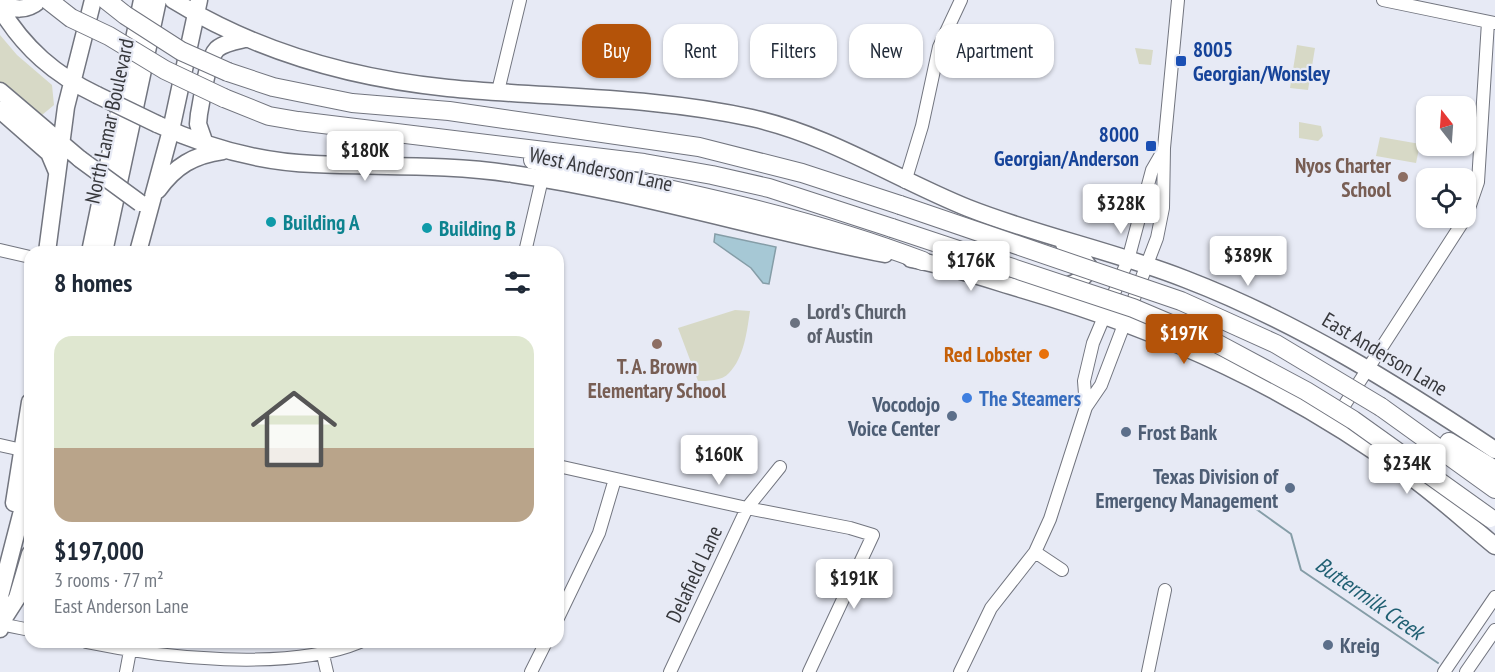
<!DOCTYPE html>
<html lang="en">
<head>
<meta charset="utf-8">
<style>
  :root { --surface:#fff; --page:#f6f6f7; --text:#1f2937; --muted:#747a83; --line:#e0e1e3; --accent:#b45309 }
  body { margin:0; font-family:"PT Sans Narrow",sans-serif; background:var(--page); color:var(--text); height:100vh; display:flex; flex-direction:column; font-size:22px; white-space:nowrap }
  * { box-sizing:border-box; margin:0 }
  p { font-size:20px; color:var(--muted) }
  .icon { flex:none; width:33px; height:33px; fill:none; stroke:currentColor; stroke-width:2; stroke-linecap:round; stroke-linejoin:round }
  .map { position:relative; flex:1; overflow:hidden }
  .panel { position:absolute; left:24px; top:246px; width:540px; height:402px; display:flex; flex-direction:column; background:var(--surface); border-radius:18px; box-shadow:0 2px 4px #0004 }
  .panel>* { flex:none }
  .banner { position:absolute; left:582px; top:24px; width:570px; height:54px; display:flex; gap:12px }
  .needle { width:39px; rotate:343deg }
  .controls { position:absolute; left:1416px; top:96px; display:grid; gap:12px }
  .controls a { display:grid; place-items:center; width:60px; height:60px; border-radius:12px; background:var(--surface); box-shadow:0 2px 4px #0004; font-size:30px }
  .price { position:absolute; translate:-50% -51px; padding:0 14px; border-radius:6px; background:#fff; color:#222; font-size:20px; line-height:39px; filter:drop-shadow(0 2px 3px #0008) }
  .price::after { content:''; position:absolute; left:50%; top:36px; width:18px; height:14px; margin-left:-9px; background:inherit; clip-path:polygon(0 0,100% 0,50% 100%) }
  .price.active { background:var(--accent); color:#fff }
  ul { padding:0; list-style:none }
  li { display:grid; align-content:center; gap:12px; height:318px; padding:0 30px }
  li+li { border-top:2px solid var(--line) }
  li span { display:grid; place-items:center; height:186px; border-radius:18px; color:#555 }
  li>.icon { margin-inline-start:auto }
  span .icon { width:108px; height:108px; fill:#fffc; stroke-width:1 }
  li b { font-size:26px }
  h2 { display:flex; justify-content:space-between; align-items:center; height:72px; padding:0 30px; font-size:26px }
  .chip { padding:0 21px; border-radius:18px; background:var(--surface); box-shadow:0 2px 4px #0004; font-size:21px; line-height:54px }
  .chip.active { background:var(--accent); color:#fff }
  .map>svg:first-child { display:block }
</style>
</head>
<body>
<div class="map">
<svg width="1495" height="672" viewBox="0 0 1495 672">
  <rect width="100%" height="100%" fill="#e7eaf5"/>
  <path fill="#d7d9c6" d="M0,35L17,55L52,85L54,105L42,115H38L0,83Z
    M1297,45L1315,48L1308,90L1290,88Z
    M1135,48L1153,50L1151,65L1139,64Z
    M1299,122L1321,126L1323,136L1318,141L1299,138Z
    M1380,137L1420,144L1416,163L1376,156Z
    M735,310L750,311C747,331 744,358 729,373C722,381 707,381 698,381L678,328Z"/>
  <path fill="#a6c8d5" stroke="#859da7" stroke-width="1.5" d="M715,234L776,247L769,284L763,283L751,268L714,242Z"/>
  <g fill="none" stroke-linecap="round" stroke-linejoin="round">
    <path stroke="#859da7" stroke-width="2" d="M1245,501L1291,534L1301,570L1438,663"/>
    <g stroke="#72757f" stroke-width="14">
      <path id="minor" d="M1383,0L1494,23
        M498,91L520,0
        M905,182L922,126L939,47L961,0
        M0,250L30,257
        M525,252L542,179
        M1086,407L1084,381L1093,343L1128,260L1152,170L1163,151
        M1336,418L1466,217L1478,182L1488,22
        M0,445L22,450
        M558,466L747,508L850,528L873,535L809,672
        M1035,552L1062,570
        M558,618L599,533L615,479
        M0,624L30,630
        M86,642C162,658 288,672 360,642
        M323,655L327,672
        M126,672L130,651
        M531,672L546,642
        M670,672L747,508L780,467
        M960,672L991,608L1035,552L1050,519L1086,407L1101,385L1157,238L1163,208L1164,148L1178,0
        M1148,672L1165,590
        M1444,672L1495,597
        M1466,672L1495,630"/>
    </g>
    <g stroke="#72757f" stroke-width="19">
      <path id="major" d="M0,0C13,12 27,11 40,0
        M173,0C257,52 350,78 448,88C549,98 653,96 752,118C829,135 896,179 968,208C1039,236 1114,251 1185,279C1297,322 1396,384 1495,450
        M0,8C24,48 55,75 97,95
        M0,91L80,159
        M0,110L49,153L57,172
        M157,124C206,147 260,162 314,164C381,167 447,164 513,174C638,192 761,230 885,254
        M205,144L198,124L199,114C202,99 207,59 217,49C224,43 236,41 245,39
        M158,190C175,166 194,155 223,151
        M47,252L66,107L93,0
        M90,252L142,0
        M104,252L158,0
        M138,252L171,130L199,0
        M911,259C949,266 987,279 1024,290C1167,332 1291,389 1411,477C1440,498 1467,523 1495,546
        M1059,287C1072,285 1085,281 1089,267L1080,255L1064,244
        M14,503L30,402
        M1,623L17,598L30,554
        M0,629V596L30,480"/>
    </g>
    <g stroke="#72757f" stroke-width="20">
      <path id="highway" d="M106,0L125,15
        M228,72L273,87L352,103L449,111L699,147L802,173L900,205
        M224,98L269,116L298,121L644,163L712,175L769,188L892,228
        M533,160C664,188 797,213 923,261
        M1381,407L1495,489
        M1449,442L1495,470"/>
    </g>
    <use href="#minor" stroke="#fff" stroke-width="12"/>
    <use href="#major" stroke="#fff" stroke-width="16"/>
    <use href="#highway" stroke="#fff" stroke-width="18"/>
    <g stroke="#72757f" stroke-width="19" stroke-linecap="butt">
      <path id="major-bridge" d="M97,95L157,124
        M80,159L140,203"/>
    </g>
    <g stroke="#72757f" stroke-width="20" stroke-linecap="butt">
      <path id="highway-bridge" d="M48,0L71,18L109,36L165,70L224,98
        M125,15L181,51L228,72
        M900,205L1181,301L1276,344L1381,407
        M892,228L1133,308L1218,344L1306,391L1353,420L1490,518"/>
    </g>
    <use href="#major-bridge" stroke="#fff" stroke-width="16"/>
    <use href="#highway-bridge" stroke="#fff" stroke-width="18"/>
  </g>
  <g fill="#1a4fb4" stroke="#e7eaf5" stroke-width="2">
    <rect x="1175" y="55" width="12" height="12" rx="3"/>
    <rect x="1145" y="140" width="12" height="12" rx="3"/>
  </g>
  <g fill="#8d6e63" stroke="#e7eaf5" stroke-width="2">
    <circle cx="1403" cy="177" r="6"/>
    <circle cx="657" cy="344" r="6"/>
  </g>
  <g fill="#0f9aa8" stroke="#e7eaf5" stroke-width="2">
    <circle cx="271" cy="222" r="6"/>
    <circle cx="427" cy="228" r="6"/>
  </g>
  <circle fill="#6b7280" stroke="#e7eaf5" stroke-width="2" cx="795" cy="323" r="6"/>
  <circle fill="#e8710a" stroke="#e7eaf5" stroke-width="2" cx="1044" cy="354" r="6"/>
  <circle fill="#3f7fe0" stroke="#e7eaf5" stroke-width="2" cx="967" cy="398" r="6"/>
  <g fill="#5c6f8a" stroke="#e7eaf5" stroke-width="2">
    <circle cx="952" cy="416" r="6"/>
    <circle cx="1126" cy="432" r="6"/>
    <circle cx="1290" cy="488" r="6"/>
    <circle cx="1328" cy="645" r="6"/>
  </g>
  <g text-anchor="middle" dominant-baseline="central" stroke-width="4.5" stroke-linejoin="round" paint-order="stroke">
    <g font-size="21" font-weight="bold" fill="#164399" stroke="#e7eaf5" text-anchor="start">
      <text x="1193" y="49">8005<tspan x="1193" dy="24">Georgian/Wonsley</tspan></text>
      <text x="1139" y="134" text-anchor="end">8000<tspan x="1139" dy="24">Georgian/Anderson</tspan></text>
    </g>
    <g font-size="21" fill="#37383c" stroke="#e7eaf5">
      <text transform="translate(109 121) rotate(-78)">North Lamar Boulevard</text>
      <text transform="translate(601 169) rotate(12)">West Anderson Lane</text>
      <text transform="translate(1385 354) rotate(31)">East Anderson Lane</text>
      <text transform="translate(694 574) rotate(-65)">Delafield Lane</text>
    </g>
    <g font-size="21" font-weight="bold" fill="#785e54" stroke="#e7eaf5" text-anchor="end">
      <text x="1391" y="165">Nyos Charter<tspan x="1391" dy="24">School</tspan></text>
      <text x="657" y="366" text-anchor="middle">T. A. Brown<tspan x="657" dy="24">Elementary School</tspan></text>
    </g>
    <g font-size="21" font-weight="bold" fill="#0d838f" stroke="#e7eaf5" text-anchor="start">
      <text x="283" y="222">Building A</text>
      <text x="439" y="228">Building B</text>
    </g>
    <g font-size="21" font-weight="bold" fill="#5b616d" stroke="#e7eaf5" text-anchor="start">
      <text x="807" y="311">Lord's Church<tspan x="807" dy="24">of Austin</tspan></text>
    </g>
    <g font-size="21" font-weight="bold" fill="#c56008" stroke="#e7eaf5" text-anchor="end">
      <text x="1032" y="354">Red Lobster</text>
    </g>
    <g font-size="21" font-weight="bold" fill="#366cbe" stroke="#e7eaf5" text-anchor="start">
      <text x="979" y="398">The Steamers</text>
    </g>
    <g font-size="21" font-weight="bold" fill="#4e5e75" stroke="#e7eaf5" text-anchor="end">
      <text x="940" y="404">Vocodojo<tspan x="940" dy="24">Voice Center</tspan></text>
      <text x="1138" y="432" text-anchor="start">Frost Bank</text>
      <text x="1278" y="476">Texas Division of<tspan x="1278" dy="24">Emergency Management</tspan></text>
      <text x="1340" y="645" text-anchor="start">Kreig</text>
    </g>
    <g font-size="22" font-style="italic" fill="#1f5f72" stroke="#e7eaf5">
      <text transform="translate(1370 598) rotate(35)">Buttermilk Creek</text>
    </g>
  </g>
</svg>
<div class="controls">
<a><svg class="needle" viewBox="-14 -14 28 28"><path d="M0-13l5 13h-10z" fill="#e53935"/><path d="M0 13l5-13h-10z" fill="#747a83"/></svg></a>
<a><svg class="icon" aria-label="locate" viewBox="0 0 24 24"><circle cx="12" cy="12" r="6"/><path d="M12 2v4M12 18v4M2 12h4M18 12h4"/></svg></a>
</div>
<b class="price" style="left:365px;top:182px">$180K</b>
<b class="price" style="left:1121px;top:235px">$328K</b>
<b class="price" style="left:1248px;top:287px">$389K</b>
<b class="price" style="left:971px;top:292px">$176K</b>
<b class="price active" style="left:1184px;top:365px">$197K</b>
<b class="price" style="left:719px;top:486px">$160K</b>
<b class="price" style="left:1407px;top:495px">$234K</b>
<b class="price" style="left:854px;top:610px">$191K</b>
<div class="banner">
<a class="chip active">Buy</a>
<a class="chip">Rent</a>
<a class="chip">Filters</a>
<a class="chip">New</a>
<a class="chip">Apartment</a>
</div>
<section class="panel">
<h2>8 homes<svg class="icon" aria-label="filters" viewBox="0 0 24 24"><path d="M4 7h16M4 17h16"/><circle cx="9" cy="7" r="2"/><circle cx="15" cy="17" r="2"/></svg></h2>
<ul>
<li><span style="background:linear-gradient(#dfe7d0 60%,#b9a48a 0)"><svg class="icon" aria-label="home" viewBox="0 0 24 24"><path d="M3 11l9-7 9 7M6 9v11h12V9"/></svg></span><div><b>$197,000</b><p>3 rooms · 77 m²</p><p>East Anderson Lane</p></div></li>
</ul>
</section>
</div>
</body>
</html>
